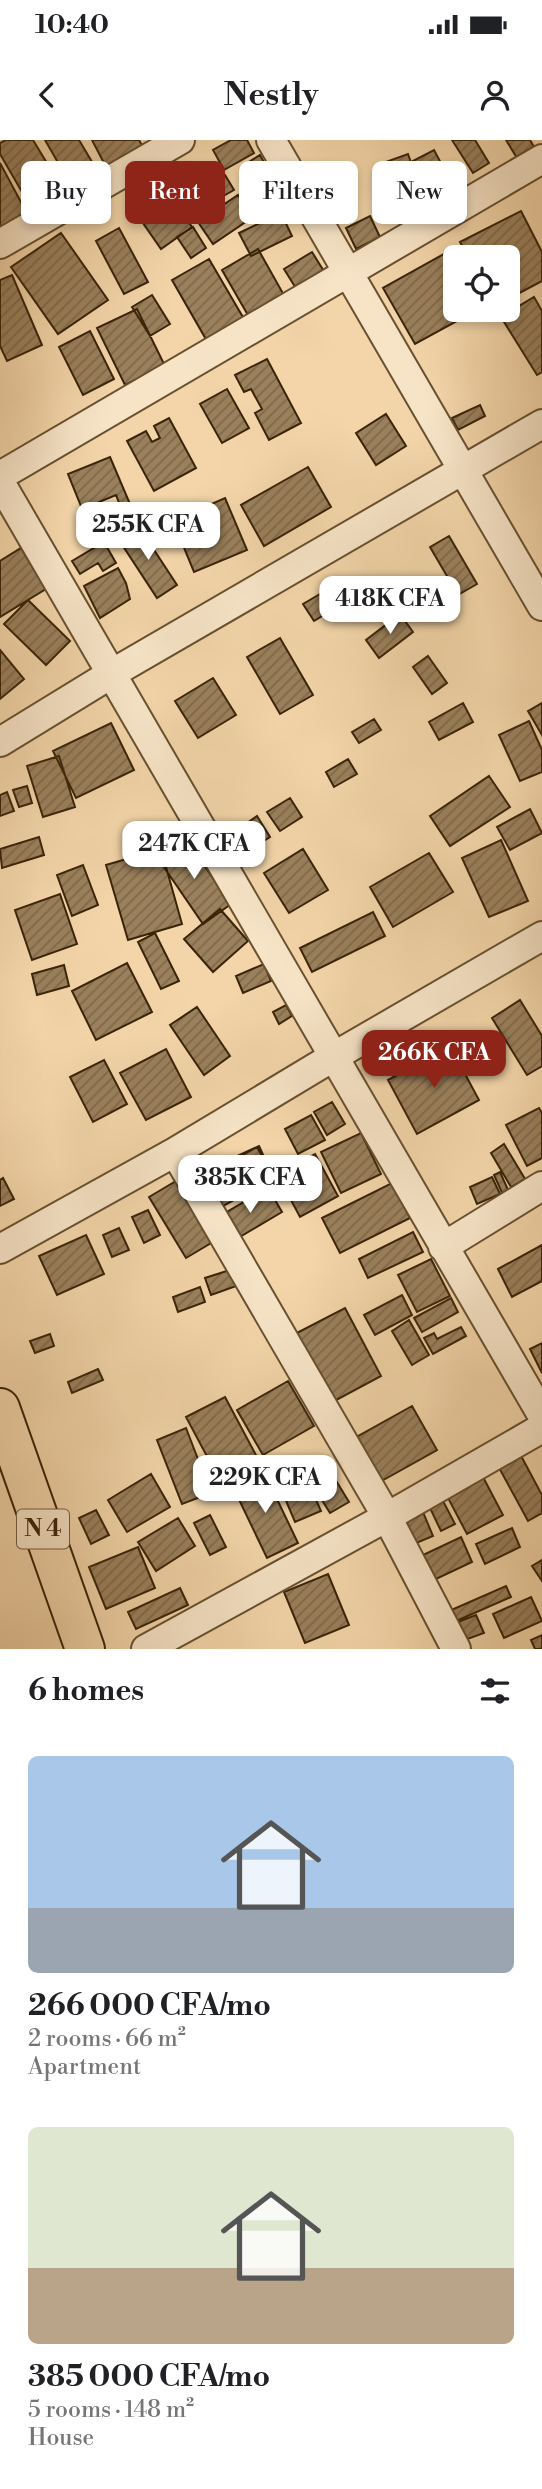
<!DOCTYPE html>
<html lang="en">
<head>
<meta charset="utf-8">
<style>
  :root { --surface:#fff; --page:#f6f6f6; --text:#202124; --muted:#757577; --accent:#8f2418 }
  body { margin:0; font-family:"Libre Bodoni",serif; background:var(--page); color:var(--text); height:100vh; display:flex; flex-direction:column; font-size:26px; white-space:nowrap }
  * { box-sizing:border-box; margin:0 }
  p { font-size:23px; color:var(--muted) }
  .icon { flex:none; width:38px; height:38px; fill:none; stroke:currentColor; stroke-width:2; stroke-linecap:round; stroke-linejoin:round }
  .map { position:relative; height:1509px; overflow:hidden }
  .sheet { display:flex; flex-direction:column; background:var(--surface); flex:1 }
  .sheet>* { flex:none }
  .hud { position:absolute; left:21px; top:21px; width:500px; height:63px; display:flex; gap:14px }
  .fabs { position:absolute; left:443px; top:105px; display:grid; gap:14px }
  .fabs a { display:grid; place-items:center; width:77px; height:77px; border-radius:10px; background:var(--surface); box-shadow:0 4px 10px #0003; font-size:35px }
  .price { position:absolute; translate:-50% -60px; padding:0 16px; border-radius:14px; background:#fff; color:#222; font-size:23px; line-height:46px; filter:drop-shadow(0 2px 4px #0008) }
  .price::after { content:''; position:absolute; left:50%; top:42px; width:21px; height:16px; margin-left:-10px; background:inherit; clip-path:polygon(0 0,100% 0,50% 100%) }
  .price.selected { background:var(--accent); color:#fff }
  ul { padding:0; list-style:none }
  li { display:grid; align-content:center; gap:14px; height:371px; padding:0 28px }
  li span { display:grid; place-items:center; height:217px; border-radius:10px; color:#555 }
  li>.icon { margin-inline-start:auto }
  span .icon { width:126px; height:126px; fill:#fffc; stroke-width:1 }
  li b { font-size:30px }
  h2 { display:flex; justify-content:space-between; align-items:center; height:84px; padding:0 28px; font-size:30px }
  .tag { padding:0 24px; border-radius:10px; background:var(--surface); box-shadow:0 4px 10px #0003; font-size:24px; line-height:63px }
  .tag.selected { background:var(--accent); color:#fff }
  .status { display:flex; justify-content:space-between; align-items:center; height:49px; padding:0 35px; background:var(--surface); direction:ltr }
  .status svg { height:19px; fill:currentColor }
  header { display:flex; justify-content:space-between; align-items:center; height:91px; padding:0 28px; background:var(--surface); font-size:32px; font-weight:700 }
  .map>svg:first-child { display:block }
</style>
</head>
<body>
<div class="status"><b>10:40</b><svg viewBox="0 0 49 12"><path d="M0 12V9h3v3zM5 12V6h3v6zM10 12V3h3v9zM15 12V0h3v12zM26 1h20v11H26zM47 4h2v5h-2z"/></svg></div>
<header><svg class="icon" aria-label="back" viewBox="0 0 24 24"><path d="M15 5l-7 7 7 7"/></svg>Nestly<svg class="icon" aria-label="person" viewBox="0 0 24 24"><circle cx="12" cy="8" r="4"/><path d="M4 21q1-7 8-7t8 7"/></svg></header>
<div class="map">
<svg width="542" height="1509" viewBox="0 0 542 1509">
  <defs>
    <pattern id="building-hatch" width="6" height="6" patternUnits="userSpaceOnUse" patternTransform="scale(1.75)"><rect width="6" height="6" fill="#9a805c"/><path d="M-1 1l2-2M0 6l6-6M5 7l2-2" fill="none" stroke="#7f694a"/></pattern>
  </defs>
  <rect width="100%" height="100%" fill="#f3d5a9"/>
  <filter id="stains"><feTurbulence type="fractalNoise" baseFrequency=".00286" numOctaves="4"/><feColorMatrix values="0 0 0 0 .2 0 0 0 0 .09 0 0 0 0 .02 0 0 0 .5 -.17"/></filter>
  <radialGradient id="worn" r=".72"><stop offset=".6" stop-color="#630" stop-opacity="0"/><stop offset="1" stop-color="#630" stop-opacity=".3"/></radialGradient>
  <path fill="url(#building-hatch)" stroke="#3a2408" stroke-width="2" d="M6,0H33L65,53L33,71L0,14V3Z
    M45,0H79L98,32L72,47Z
    M92,0H139L144,9L106,27Z
    M231,0H247L254,13L224,30L213,10Z
    M452,0H475L489,23L473,33Z
    M506,0H530L534,7L517,18Z
    M434,10L459,57L438,68L413,21Z
    M408,14L426,65L398,75L380,24Z
    M260,15L272,37L259,45L247,23Z
    M190,22L199,35L175,50L167,37Z
    M0,23L29,77L0,92Z
    M225,35L234,50L211,63L203,48Z
    M160,41L192,87L161,109L129,63Z
    M276,47L284,64L275,67L268,51Z
    M238,55L253,77L213,104L198,82Z
    M521,71L542,112V141L508,159V117H468L460,102Z
    M281,73L292,96L251,116L239,93Z
    M370,76L380,97L356,109L346,88Z
    M193,87L206,108L191,118L177,97Z
    M119,88L148,142L124,154L96,101Z
    M61,93L108,160L58,194L11,127Z
    M258,109L285,157L249,177L222,130Z
    M451,110L455,117V170H477L415,204L383,148Z
    M312,112L325,133L297,150L284,129Z
    M209,119L244,179L207,201L172,140Z
    M12,135L42,205L7,221L0,206V140Z
    M152,155L170,184L150,196L132,167Z
    M534,157L542,171V232L537,235L501,177Z
    M137,169L165,226L125,245L97,188Z
    M90,191L114,239L83,255L59,207Z
    M267,219L301,283L269,300L255,273L262,269L251,249L244,252L235,235Z
    M227,249L249,288L222,303L200,264Z
    M480,265L485,276L458,290L452,278Z
    M386,274L406,306L376,325L356,293Z
    M169,278L196,328L154,351L127,301L146,291L152,302L160,298L154,286Z
    M110,317L130,364L121,368L116,355L99,362L105,374L87,381L68,334Z
    M308,327L331,367L264,406L241,365Z
    M225,358L247,410L194,432L173,381Z
    M139,387L177,445L157,458L119,400Z
    M449,396L477,444L458,455L430,407Z
    M104,402L116,423L103,431L98,423L80,434L72,421Z
    M21,408L46,449L0,477V421Z
    M118,428L126,443L130,459L100,478L84,446Z
    M342,441L352,458L314,481L303,464Z
    M28,460L70,501L46,525L4,484Z
    M400,474L413,492L379,518L366,500Z
    M280,498L313,555L280,574L247,517Z
    M0,510L24,539L0,559Z
    M428,516L447,543L432,554L413,527Z
    M213,538L236,575L198,598L175,561Z
    M463,563L473,582L439,600L429,582Z
    M542,563V595L528,571Z
    M374,579L381,590L359,603L352,592Z
    M529,581L542,610V632L520,641L499,595Z
    M111,583L134,630L76,658L53,611Z
    M59,616L75,667L43,677L27,626Z
    M348,619L357,634L334,647L326,632Z
    M489,636L510,667L450,706L430,676Z
    M27,646L32,663L19,667L13,650Z
    M7,652L14,671L0,676V655Z
    M290,658L302,677L280,691L267,672Z
    M530,669L542,693L510,710L497,687Z
    M257,676L270,697L250,710L237,690Z
    M39,697L44,715L2,728L0,709Z
    M185,698L231,764L203,784L157,717Z
    M501,700L528,761L489,777L462,718Z
    M161,709L182,784L128,800L106,725Z
    M303,709L328,750L289,773L264,733Z
    M429,713L453,752L393,787L370,747Z
    M83,725L98,765L72,776L57,735Z
    M60,754L77,804L32,820L15,770Z
    M220,769L248,801L213,832L184,799Z
    M373,772L385,796L312,832L300,808Z
    M155,793L179,841L161,849L138,802Z
    M127,823L152,872L96,900L72,851Z
    M264,824L271,841L243,853L236,836Z
    M64,825L69,846L37,855L32,834Z
    M520,860L542,896V926L527,935L492,878Z
    M286,865L292,876L279,884L273,872Z
    M197,867L230,916L204,935L170,885Z
    M450,906L479,960L417,994L388,940Z
    M166,909L191,957L146,980L120,933Z
    M104,920L127,964L93,982L70,937Z
    M332,962L345,984L327,995L314,972Z
    M539,968L542,973V1018L527,1026L506,985Z
    M311,975L325,1000L298,1014L285,989Z
    M361,993L381,1034L341,1053L321,1012Z
    M504,1004L525,1039L511,1047L491,1013Z
    M259,1006L265,1019L241,1030L235,1017Z
    M257,1007L274,1038L216,1070L198,1039Z
    M315,1014L338,1056L300,1077L277,1034Z
    M500,1032L509,1052L503,1055L494,1035Z
    M492,1037L500,1054L477,1064L470,1047Z
    M3,1038L14,1059L0,1066V1040Z
    M181,1038L218,1099L186,1118L149,1057Z
    M392,1043L410,1078L340,1113L322,1078Z
    M268,1048L282,1072L233,1101L218,1077Z
    M148,1070L160,1095L144,1103L132,1077Z
    M119,1088L129,1110L112,1117L103,1095Z
    M413,1092L423,1112L368,1138L359,1119Z
    M86,1095L104,1134L57,1155L39,1116Z
    M542,1105V1141L512,1157L498,1129Z
    M431,1119L450,1156L417,1172L398,1135Z
    M236,1128L242,1144L211,1155L205,1138Z
    M200,1147L205,1162L178,1172L173,1157Z
    M402,1155L412,1175L375,1195L364,1175Z
    M451,1158L458,1172L422,1192L414,1178Z
    M345,1168L381,1236L329,1264L293,1195Z
    M409,1180L429,1215L412,1225L392,1191Z
    M461,1187L466,1196L433,1214L424,1198L434,1193L437,1199Z
    M50,1194L54,1206L35,1213L30,1201Z
    M542,1203V1233L530,1209Z
    M98,1229L103,1240L72,1253L68,1242Z
    M288,1241L314,1286L263,1315L237,1270Z
    M225,1257L258,1319L219,1339L186,1277Z
    M412,1266L437,1310L378,1343L353,1299Z
    M186,1288L211,1353L182,1364L157,1300Z
    M519,1312L542,1355V1373L528,1381L497,1324Z
    M298,1319L321,1371L295,1382L273,1330Z
    M324,1321L349,1362L330,1373L305,1333Z
    M264,1332L298,1403L267,1418L233,1347Z
    M151,1334L170,1367L127,1392L108,1360Z
    M483,1337L503,1375L467,1394L447,1356Z
    M443,1361L455,1384L441,1391L430,1368Z
    M420,1365L433,1396L414,1404L401,1373Z
    M96,1370L109,1395L91,1404L79,1378Z
    M210,1375L226,1407L210,1415L194,1383Z
    M178,1378L195,1406L156,1431L138,1402Z
    M512,1388L520,1407L485,1424L476,1404Z
    M461,1397L472,1422L434,1440L423,1415Z
    M138,1407L155,1448L106,1469L89,1427Z
    M542,1420V1441L532,1426Z
    M328,1434L349,1485L305,1503L284,1452Z
    M506,1446L511,1457L454,1482L449,1471Z
    M180,1448L188,1465L136,1489L128,1472Z
    M531,1457L542,1481L504,1498L493,1474Z
    M476,1475L484,1493L462,1501L455,1483Z
    M542,1495V1509H535L531,1500Z"/>
  <g fill="none" stroke-linecap="round" stroke-linejoin="round">
    <g stroke="#685030" stroke-width="32">
      <path id="minor" d="M271,0L542,466
        M0,104L180,0
        M0,336L542,19
        M0,342L542,1275
        M0,602L111,534L542,284
        M175,1012L387,1377L456,1509
        M443,1107L542,1046
        M0,1109L175,1012L333,917L542,796
        M146,1509L387,1377L542,1288"/>
    </g>
    <g stroke="#3a2408" stroke-width="42">
      <path id="primary" d="M0,1268L85,1509"/>
    </g>
    <use href="#minor" stroke="#f7e4c7" stroke-width="28"/>
    <use href="#primary" stroke="#f3d5a9" stroke-width="38"/>
  </g>
  <g text-anchor="middle" dominant-baseline="central" stroke-width="7" stroke-linejoin="round" paint-order="stroke">
    <rect fill="#f7e4c7" stroke="#735e41" stroke-width="2" x="17" y="1369.5" width="52" height="39" rx="5"/>
    <g font-size="23" font-weight="bold" fill="#3a2408">
      <text x="43" y="1389">N 4</text>
    </g>
  </g>
  <rect width="100%" height="100%" filter="url(#stains)"/>
  <rect width="100%" height="100%" fill="url(#worn)"/>
</svg>
<div class="fabs">
<a><svg class="icon" aria-label="locate" viewBox="0 0 24 24"><circle cx="12" cy="12" r="6"/><path d="M12 2v4M12 18v4M2 12h4M18 12h4"/></svg></a>
</div>
<b class="price" style="left:148px;top:422px">255K CFA</b>
<b class="price" style="left:390px;top:496px">418K CFA</b>
<b class="price" style="left:194px;top:741px">247K CFA</b>
<b class="price selected" style="left:434px;top:950px">266K CFA</b>
<b class="price" style="left:250px;top:1075px">385K CFA</b>
<b class="price" style="left:265px;top:1375px">229K CFA</b>
<div class="hud">
<a class="tag">Buy</a>
<a class="tag selected">Rent</a>
<a class="tag">Filters</a>
<a class="tag">New</a>
</div>
</div>
<section class="sheet">
<h2>6 homes<svg class="icon" aria-label="filters" viewBox="0 0 24 24"><path d="M4 7h16M4 17h16"/><circle cx="9" cy="7" r="2"/><circle cx="15" cy="17" r="2"/></svg></h2>
<ul>
<li><span style="background:linear-gradient(#a9c7e8 70%,#9aa5b1 0)"><svg class="icon" aria-label="home" viewBox="0 0 24 24"><path d="M3 11l9-7 9 7M6 9v11h12V9"/></svg></span><div><b>266 000 CFA/mo</b><p>2 rooms · 66 m²</p><p>Apartment</p></div></li>
<li><span style="background:linear-gradient(#dfe7d0 65%,#b9a48a 0)"><svg class="icon" aria-label="home" viewBox="0 0 24 24"><path d="M3 11l9-7 9 7M6 9v11h12V9"/></svg></span><div><b>385 000 CFA/mo</b><p>5 rooms · 148 m²</p><p>House</p></div></li>
</ul>
</section>
</body>
</html>
